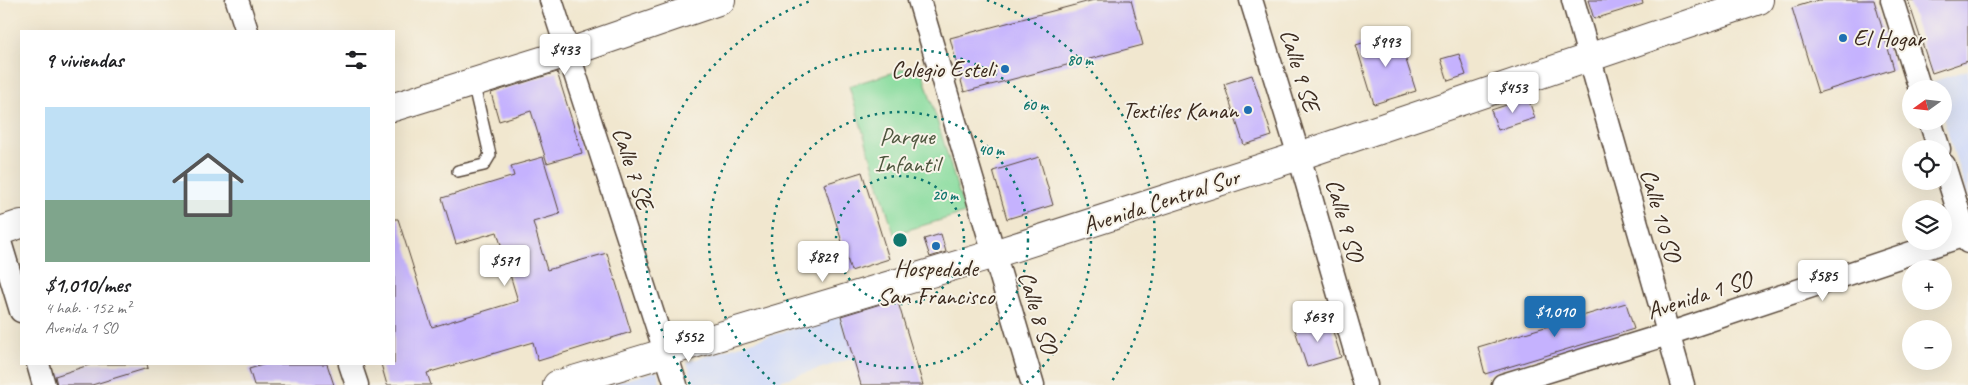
<!DOCTYPE html>
<html lang="es">
<head>
<meta charset="utf-8">
<style>
  :root { --surface:#fff; --page:#f6f6f6; --text:#202124; --muted:#757577; --accent:#1f6fb2 }
  body { margin:0; font-family:Caveat,sans-serif; background:var(--page); color:var(--text); height:100vh; display:flex; flex-direction:column; font-size:19px; white-space:nowrap }
  * { box-sizing:border-box; margin:0 }
  p { font-size:16px; color:var(--muted) }
  .icon { flex:none; width:28px; height:28px; fill:none; stroke:currentColor; stroke-width:2; stroke-linecap:round; stroke-linejoin:round }
  .map { position:relative; flex:1; overflow:hidden }
  .sheet { position:absolute; left:20px; top:30px; width:375px; height:335px; display:flex; flex-direction:column; background:var(--surface); border-radius:0px; box-shadow:0 5px 20px #0002 }
  .sheet>* { flex:none }
  .needle { width:32px; rotate:255deg }
  .buttons { position:absolute; left:1902px; top:80px; display:grid; gap:10px }
  .buttons a { display:grid; place-items:center; width:50px; height:50px; border-radius:50%; background:var(--surface); box-shadow:0 5px 20px #0002; font-size:25px }
  .price { position:absolute; translate:-50% -42px; padding:0 11px; border-radius:5px; background:#fff; color:#222; font-size:16px; line-height:32px; filter:drop-shadow(0 1px 2px #0008) }
  .price::after { content:''; position:absolute; left:50%; top:30px; width:15px; height:11px; margin-left:-8px; background:inherit; clip-path:polygon(0 0,100% 0,50% 100%) }
  .price.current { background:var(--accent); color:#fff }
  ul { padding:0; list-style:none }
  li { display:grid; align-content:center; gap:10px; height:265px; padding:0 25px }
  li span { display:grid; place-items:center; height:155px; border-radius:0px; color:#555 }
  li>.icon { margin-inline-start:auto }
  span .icon { width:90px; height:90px; fill:#fffc; stroke-width:1 }
  li b { font-size:21px }
  h2 { display:flex; justify-content:space-between; align-items:center; height:60px; padding:0 25px; font-size:21px }
  .map>svg:first-child { display:block }
</style>
</head>
<body>
<div class="map">
<svg width="1968" height="385" viewBox="0 0 1968 385">
  <rect width="100%" height="100%" fill="#f7f3e8"/>
  <filter id="ink" filterUnits="userSpaceOnUse"><feTurbulence type="fractalNoise" baseFrequency=".02" numOctaves="2"/><feDisplacementMap in="SourceGraphic" scale="10" xChannelSelector="R" yChannelSelector="G"/><feConvolveMatrix kernelMatrix="1 2 1 2 8 2 1 2 1" color-interpolation-filters="sRGB"/></filter>
  <filter id="wash" filterUnits="userSpaceOnUse"><feTurbulence type="fractalNoise" baseFrequency=".0096" numOctaves="4" result="noise"/><feDisplacementMap in="SourceGraphic" scale="20" xChannelSelector="R" yChannelSelector="G"/><feGaussianBlur stdDeviation="1.12" result="paint"/><feColorMatrix in="noise" values="0 0 0 0 0 0 0 0 0 0 0 0 0 0 0 0 0 1.4 0 .05"/><feComposite in="paint" operator="in"/></filter>
  <g filter="url(#wash)">
    <rect width="100%" height="100%" fill="#f1e7cf"/>
    <path fill="#d0daf9" d="M1968,70V198L1944,121V89H1934L1931,82Z
      M840,314L854,358L766,385H694L687,362Z
      M657,371L661,385H612L611,384Z"/>
    <path fill="#88dc9e" stroke="#62835e" d="M920,64L965,213L894,234L849,86Z"/>
    <g id="blocks">
      <path fill="#c5b2fe" d="M1094,0H1131L1143,45L964,92L950,38Z
        M1588,0H1642L1643,4L1594,19Z
        M1818,0H1874L1894,69L1818,93L1792,8Z
        M1908,0H1968V61L1932,73Z
        M1397,32L1416,91L1374,104L1356,45Z
        M1459,54L1466,75L1448,81L1441,59Z
        M557,72L582,153L547,163L531,111L499,121L491,93Z
        M1252,75L1272,136L1244,145L1224,84Z
        M1528,98L1535,118L1498,130L1491,110Z
        M543,157L560,214L533,222L547,270L607,253L631,332L538,361L533,342L427,373L431,385H387L381,364H394V219H398L432,327L518,301L497,232L456,244L442,198L514,176L511,166Z
        M1039,157L1053,205L1007,219L993,171Z
        M862,172L889,259L851,271L824,184Z
        M941,234L946,252L930,257L924,239Z
        M897,299L923,385H861L841,316Z
        M1626,303L1634,329L1485,374L1478,347Z
        M1329,319L1341,357L1307,367L1295,330Z
        M92,364H147L148,368L92,385H57L55,376Z
        M266,364H327L334,385H254L249,369Z"/>
    </g>
  </g>
  <g filter="url(#ink)">
    <use href="#blocks" fill-opacity="0" stroke="#564639" stroke-width="1"/>
    <g fill="none" stroke-linecap="round" stroke-linejoin="round">
      <g stroke="#564639" stroke-width="14">
        <path id="service" d="M458,171L484,165L490,155L473,82"/>
      </g>
      <g stroke="#564639" stroke-width="25">
        <path id="minor" d="M237,0L247,31
          M551,0L676,385
          M919,0L1033,385
          M1251,0L1299,156L1365,385
          M1573,0L1683,385
          M1892,0L1920,89
          M1930,121L1939,149
          M1944,165L1968,242
          M0,242L21,311
          M38,364L44,385
          M350,364L357,385
          M1503,385L1668,334L1968,234"/>
      </g>
      <g stroke="#564639" stroke-width="30">
        <path id="tertiary" d="M394,107L567,53L721,0
          M0,231L21,224
          M557,385L994,254L1299,156L1759,0"/>
      </g>
      <use href="#service" stroke="#fff" stroke-width="11"/>
      <use href="#minor" stroke="#fff" stroke-width="22"/>
      <use href="#tertiary" stroke="#fff" stroke-width="28"/>
    </g>
  </g>
  <g fill="none" stroke="#0f766e" stroke-width="2.5" stroke-dasharray="2.5 5">
    <circle cx="900" cy="240" r="64"/>
    <circle cx="900" cy="240" r="128"/>
    <path d="M775 384A191 191 0 1 1 1025 384"/>
    <path d="M690 384A255 255 0 0 1 813 0M987 0A255 255 0 0 1 1110 384"/>
  </g>
  <g fill="#1f6fb2" stroke="#f7f3e8" stroke-width="2">
    <circle cx="1843" cy="38" r="5"/>
    <circle cx="1005" cy="69" r="5"/>
    <circle cx="1248" cy="110" r="5"/>
    <circle cx="936" cy="246" r="5"/>
  </g>
  <g text-anchor="middle" dominant-baseline="central" stroke-width="4" stroke-linejoin="round" paint-order="stroke">
    <g font-size="24" fill="#3b2a1e" stroke="#f7f3e8" text-anchor="end">
      <text x="1853" y="38" text-anchor="start">El Hogar</text>
      <text x="995" y="69">Colegio Esteli</text>
      <text x="1238" y="110">Textiles Kanan</text>
      <text x="936" y="268" text-anchor="middle">Hospedade<tspan x="936" dy="28">San Francisco</tspan></text>
    </g>
    <g font-size="24" fill="#3b2a1e" stroke="#f7f3e8">
      <text transform="translate(1300 70) rotate(73)">Calle 9 SE</text>
      <text transform="translate(633 168) rotate(72)">Calle 7 SE</text>
      <text transform="translate(1161 201) rotate(-18)">Avenida Central Sur</text>
      <text transform="translate(1661 215) rotate(74)">Calle 10 SO</text>
      <text transform="translate(1345 220) rotate(74)">Calle 9 SO</text>
      <text transform="translate(1699 295) rotate(-18)">Avenida 1 SO</text>
      <text transform="translate(1038 312) rotate(73)">Calle 8 SO</text>
    </g>
    <g font-size="24" fill="#4e563e" stroke="#f7f3e8">
      <text x="907" y="136">Parque<tspan x="907" dy="28">Infantil</tspan></text>
    </g>
  </g>
  <circle cx="900" cy="240" r="8" fill="#0f766e" stroke="#f7f3e8" stroke-width="2.5"/>
  <g font-size="15" text-anchor="middle" font-weight="bold" fill="#0f766e" stroke="#f7f3e8" stroke-width="4" stroke-linejoin="round" paint-order="stroke">
    <text x="1080" y="65">80 m</text>
    <text x="1035" y="110">60 m</text>
    <text x="991" y="155">40 m</text>
    <text x="945" y="200">20 m</text>
  </g>
</svg>
<div class="buttons">
<a><svg class="needle" viewBox="-14 -14 28 28"><path d="M0-13l5 13h-10z" fill="#e53935"/><path d="M0 13l5-13h-10z" fill="#757577"/></svg></a>
<a><svg class="icon" aria-label="locate" viewBox="0 0 24 24"><circle cx="12" cy="12" r="6"/><path d="M12 2v4M12 18v4M2 12h4M18 12h4"/></svg></a>
<a><svg class="icon" aria-label="layers" viewBox="0 0 24 24"><path d="M12 4l9 5-9 5-9-5zM3 14l9 5 9-5"/></svg></a>
<a>+</a>
<a>−</a>
</div>
<b class="price" style="left:1386px;top:68px">$993</b>
<b class="price" style="left:565px;top:76px">$433</b>
<b class="price" style="left:1513px;top:114px">$453</b>
<b class="price" style="left:823px;top:283px">$829</b>
<b class="price" style="left:505px;top:287px">$571</b>
<b class="price" style="left:1823px;top:302px">$585</b>
<b class="price current" style="left:1555px;top:338px">$1,010</b>
<b class="price" style="left:1318px;top:343px">$639</b>
<b class="price" style="left:689px;top:363px">$552</b>
<section class="sheet">
<h2>9 viviendas<svg class="icon" aria-label="filters" viewBox="0 0 24 24"><path d="M4 7h16M4 17h16"/><circle cx="9" cy="7" r="2"/><circle cx="15" cy="17" r="2"/></svg></h2>
<ul>
<li><span style="background:linear-gradient(#bfe0f5 60%,#7fa58c 0)"><svg class="icon" aria-label="home" viewBox="0 0 24 24"><path d="M3 11l9-7 9 7M6 9v11h12V9"/></svg></span><div><b>$1,010/mes</b><p>4 hab. · 152 m²</p><p>Avenida 1 SO</p></div></li>
</ul>
</section>
</div>
</body>
</html>
